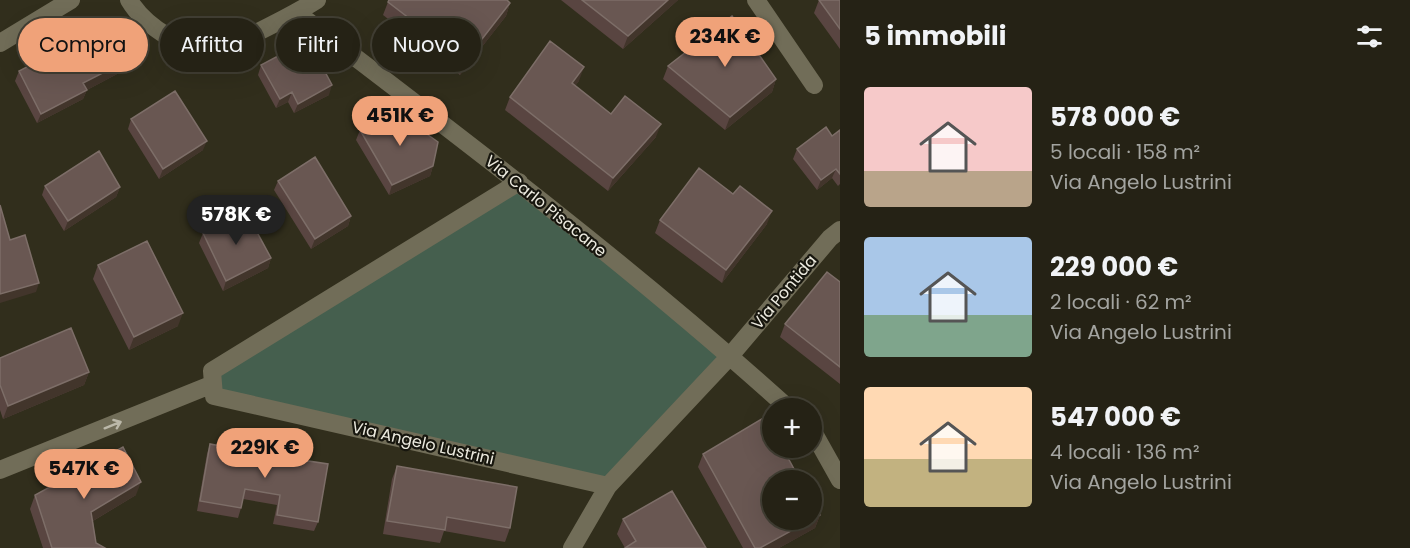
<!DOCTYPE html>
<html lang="it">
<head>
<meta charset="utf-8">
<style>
  :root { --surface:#252215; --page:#2d2a1e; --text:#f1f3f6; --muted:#a3a4a0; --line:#423f34; --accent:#f0a279 }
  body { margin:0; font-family:Poppins,sans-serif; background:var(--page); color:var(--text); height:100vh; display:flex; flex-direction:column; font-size:22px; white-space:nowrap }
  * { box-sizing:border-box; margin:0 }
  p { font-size:20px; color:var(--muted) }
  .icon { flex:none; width:33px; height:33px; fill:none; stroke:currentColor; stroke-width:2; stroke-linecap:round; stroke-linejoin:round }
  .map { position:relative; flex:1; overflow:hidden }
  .details { display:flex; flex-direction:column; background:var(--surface); width:570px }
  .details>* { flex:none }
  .hud { position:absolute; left:18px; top:18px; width:570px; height:54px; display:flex; gap:12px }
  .buttons { position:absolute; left:762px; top:398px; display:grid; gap:12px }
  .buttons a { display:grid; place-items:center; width:60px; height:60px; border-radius:50%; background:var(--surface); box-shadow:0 6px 24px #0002,0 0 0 2px var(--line); font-size:30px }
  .price { position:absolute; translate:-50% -51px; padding:0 14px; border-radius:21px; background:var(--accent); color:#111; font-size:20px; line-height:39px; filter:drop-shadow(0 2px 3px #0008) }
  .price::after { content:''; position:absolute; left:50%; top:36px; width:18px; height:14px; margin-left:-9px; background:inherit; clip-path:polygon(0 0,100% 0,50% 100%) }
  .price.selected { background:#222; color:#fff }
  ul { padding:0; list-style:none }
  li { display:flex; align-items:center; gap:18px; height:150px; padding:0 24px }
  li span { display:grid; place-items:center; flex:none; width:168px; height:120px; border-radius:6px; color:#555 }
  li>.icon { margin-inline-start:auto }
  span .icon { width:72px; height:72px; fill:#fffc; stroke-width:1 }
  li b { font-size:26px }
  h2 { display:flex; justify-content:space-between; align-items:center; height:72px; padding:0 24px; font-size:26px }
  .chip { padding:0 21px; border-radius:27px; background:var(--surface); box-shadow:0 6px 24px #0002,0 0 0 2px var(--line); font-size:21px; line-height:54px }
  .chip.selected { background:var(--accent); color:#111 }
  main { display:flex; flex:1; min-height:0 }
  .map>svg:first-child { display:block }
</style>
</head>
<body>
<main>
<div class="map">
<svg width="840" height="548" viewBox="0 0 840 548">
  <rect width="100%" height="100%" fill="#312e1c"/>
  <path fill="#455f4e" d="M519,182L730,356L608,486L214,396L212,371Z"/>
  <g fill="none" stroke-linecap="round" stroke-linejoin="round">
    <path stroke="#716d58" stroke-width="18" d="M129,0C145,27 186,53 218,50C229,48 239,42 248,37C272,25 295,14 317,0
      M756,0L814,85
      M297,13C464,140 632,267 788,408
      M0,43L71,0
      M519,182L212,371L214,396L608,486
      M812,430L840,480
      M0,470L213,384
      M572,548L608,486L730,356L830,238L840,230"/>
  </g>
  <path fill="#594541" d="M561,0H678L623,49Z
    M819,0H840V49L814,13Z
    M388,2L510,3L506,16L460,75L383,15Z
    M140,54L136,64L87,90L83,99L37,123L15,81L19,71Z
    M261,65L329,95L294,113L288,102L276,108L258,75Z
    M668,66L776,79L772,92L725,130L663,79Z
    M579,81L575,86L611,114L656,137L608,191L505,110L510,97Z
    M131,119L203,150L159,179L128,129Z
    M360,130L433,166L430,176L389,195L356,140Z
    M840,130V184L838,186L832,178L817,190L793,159L797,149L832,136Z
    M278,181L351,216L348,226L311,249L274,190Z
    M45,186L120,187L116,197L64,231L42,195Z
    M660,220L767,224L722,283L655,233Z
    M203,233L271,258L268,268L223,291L199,243Z
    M98,265L178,326L129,350L93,279Z
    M840,282V384L780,337L785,324Z
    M0,358L89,372L84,385L3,419L0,410Z
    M237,442L302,460L318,522L314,531L273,524L277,505L243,499L241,508L238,518L197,511L207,454L210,444L235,448Z
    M703,454L820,515L815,528L779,548H743L698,467Z
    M397,466L510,528L505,542L444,531L440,543L383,534L392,479Z
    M35,495H136L93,521L96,543L105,548H43L30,509Z
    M623,519L706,548H625L617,534Z"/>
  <path fill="#42352b" d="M668,0H678L623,49L628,36Z
    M510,3L506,16L460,75L465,61Z
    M140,54L136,64L87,90L83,99L37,123L41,114L83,83Z
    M584,67L579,81L567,96L572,83Z
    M776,79L772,92L725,130L730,117Z
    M332,85L329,95L294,113L298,104Z
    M292,92L288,102L276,108L280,99Z
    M661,124L656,137L608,191L613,178Z
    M207,141L203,150L159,179L163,169Z
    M433,166L430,176L389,195L392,185Z
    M836,169L832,178L817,190L821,180Z
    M120,187L116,197L64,231L68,221Z
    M772,211L767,224L722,283L726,270Z
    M351,216L348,226L311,249L315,239Z
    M271,258L268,268L223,291L226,281Z
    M39,283L36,292L0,303V294Z
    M183,313L178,326L129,350L134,337Z
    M89,372L84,385L3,419L8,406Z
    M141,482L136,495L86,525L91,512Z
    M820,515L815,528L779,548H760Z"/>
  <path fill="#695752" stroke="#7d6e68" stroke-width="1.5" d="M389,0H507L510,3L465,61L388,2Z
    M582,0H668L628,36Z
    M819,0H840V29Z
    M732,16L776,79L730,117L668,66Z
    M121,18L140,54L83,83L87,90L41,114L19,71Z
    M308,40L332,85L298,104L292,92L280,99L261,65Z
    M550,41L584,67L572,83L611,114L625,96L661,124L613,178L510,97Z
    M175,91L207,141L163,169L131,119Z
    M393,110L438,142L433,166L392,185L360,130Z
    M826,127L832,136L840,130V174L836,169L821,180L797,149Z
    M99,151L120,187L68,221L45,186Z
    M315,157L351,216L315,239L278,181Z
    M699,168L733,194L740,186L772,211L726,270L660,220Z
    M0,205L10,240L25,235L39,283L0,294Z
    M245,210L271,258L226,281L203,233Z
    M147,241L183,313L134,337L98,265Z
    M827,272L840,282V367L785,324Z
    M71,328L89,372L8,406L0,385V358Z
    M765,417L772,430V447H782L800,480H772V519H812V500L820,515L760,548H755L703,454Z
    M237,442L303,454L302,460L328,464L318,522L277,515L280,495L262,492L245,489L241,508L200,501L210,444L236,449Z
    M123,447L141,482L91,512L96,543L105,548H52L35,495Z
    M397,466L517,487L510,528L447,517L445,530L387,521Z
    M672,491L706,548H625L636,541L623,519Z"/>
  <defs><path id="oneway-shaft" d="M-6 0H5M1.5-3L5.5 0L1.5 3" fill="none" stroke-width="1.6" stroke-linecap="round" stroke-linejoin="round" transform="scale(1.5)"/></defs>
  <use stroke="#bbb8a9" href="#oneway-shaft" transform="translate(113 425) rotate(-22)"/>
  <g text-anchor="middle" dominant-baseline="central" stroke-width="4.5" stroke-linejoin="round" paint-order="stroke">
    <g font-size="16" fill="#eceadf" stroke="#17160e">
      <text transform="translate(546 206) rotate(39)">Via Carlo Pisacane</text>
      <text transform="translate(784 292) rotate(-50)">Via Pontida</text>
      <text transform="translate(423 443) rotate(13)">Via Angelo Lustrini</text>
    </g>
  </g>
</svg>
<div class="buttons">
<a>+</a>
<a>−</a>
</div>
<b class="price" style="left:725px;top:68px">234K €</b>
<b class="price" style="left:400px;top:147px">451K €</b>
<b class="price selected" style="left:236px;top:246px">578K €</b>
<b class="price" style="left:265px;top:479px">229K €</b>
<b class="price" style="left:84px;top:500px">547K €</b>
<div class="hud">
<a class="chip selected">Compra</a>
<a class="chip">Affitta</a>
<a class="chip">Filtri</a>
<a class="chip">Nuovo</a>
</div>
</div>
<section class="details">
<h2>5 immobili<svg class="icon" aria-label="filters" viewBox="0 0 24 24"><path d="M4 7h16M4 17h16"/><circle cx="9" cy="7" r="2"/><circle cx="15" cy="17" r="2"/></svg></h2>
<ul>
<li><span style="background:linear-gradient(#f6c9c9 70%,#b9a48a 0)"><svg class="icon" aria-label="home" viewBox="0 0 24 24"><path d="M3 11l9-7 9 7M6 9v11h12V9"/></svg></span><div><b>578 000 €</b><p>5 locali · 158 m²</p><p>Via Angelo Lustrini</p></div></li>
<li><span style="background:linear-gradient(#a9c7e8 65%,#7fa58c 0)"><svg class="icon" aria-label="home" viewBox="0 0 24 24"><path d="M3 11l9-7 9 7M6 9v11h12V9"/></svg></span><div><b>229 000 €</b><p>2 locali · 62 m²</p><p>Via Angelo Lustrini</p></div></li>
<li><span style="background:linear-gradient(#ffd9b3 60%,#c2b280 0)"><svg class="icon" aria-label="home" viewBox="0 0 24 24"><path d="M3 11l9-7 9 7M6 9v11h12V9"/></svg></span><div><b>547 000 €</b><p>4 locali · 136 m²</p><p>Via Angelo Lustrini</p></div></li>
</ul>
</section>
</main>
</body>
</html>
